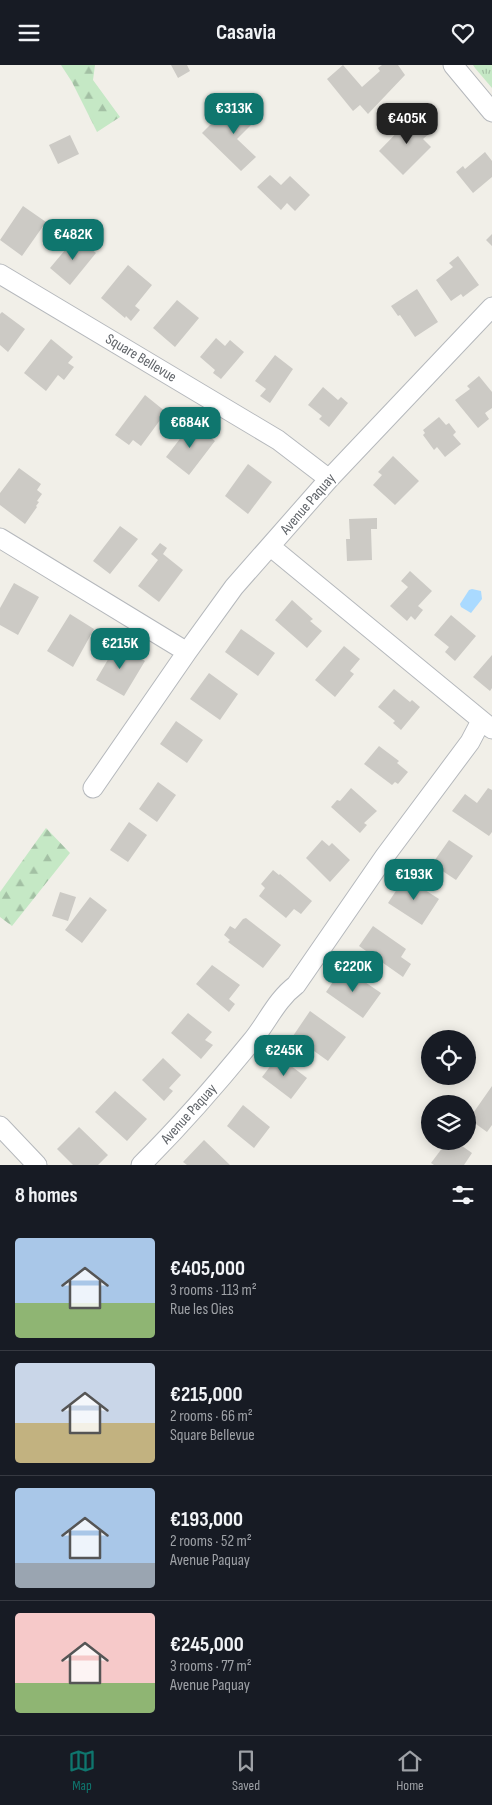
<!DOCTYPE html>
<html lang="en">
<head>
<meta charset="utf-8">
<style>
  :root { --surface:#171b24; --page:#242831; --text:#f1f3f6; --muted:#9ea1a6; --line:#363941; --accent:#0f766e }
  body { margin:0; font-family:"Sofia Sans Condensed",sans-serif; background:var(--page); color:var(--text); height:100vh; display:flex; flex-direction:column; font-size:19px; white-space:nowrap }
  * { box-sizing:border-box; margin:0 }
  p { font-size:16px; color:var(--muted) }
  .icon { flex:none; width:28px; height:28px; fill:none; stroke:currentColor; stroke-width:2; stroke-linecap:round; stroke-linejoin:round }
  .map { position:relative; height:1100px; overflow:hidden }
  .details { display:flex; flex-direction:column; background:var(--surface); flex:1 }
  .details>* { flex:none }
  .fabs { position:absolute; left:421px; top:965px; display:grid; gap:10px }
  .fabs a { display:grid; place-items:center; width:55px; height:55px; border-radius:50%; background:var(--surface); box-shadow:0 2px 12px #0003; font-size:25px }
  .price { position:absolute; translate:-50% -42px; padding:0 11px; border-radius:10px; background:var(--accent); color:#fff; font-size:16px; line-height:32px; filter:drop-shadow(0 1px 2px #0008) }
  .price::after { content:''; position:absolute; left:50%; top:30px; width:15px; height:11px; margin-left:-8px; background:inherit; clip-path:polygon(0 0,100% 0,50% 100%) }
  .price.selected { background:#222; color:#fff }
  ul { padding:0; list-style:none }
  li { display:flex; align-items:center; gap:15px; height:125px; padding:0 15px }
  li+li { border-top:1px solid var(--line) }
  li span { display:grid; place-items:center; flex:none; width:140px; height:100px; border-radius:5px; color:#555 }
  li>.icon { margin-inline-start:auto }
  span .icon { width:60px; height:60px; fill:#fffc; stroke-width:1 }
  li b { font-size:21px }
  h2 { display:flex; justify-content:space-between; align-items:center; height:60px; padding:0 15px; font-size:21px }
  header { display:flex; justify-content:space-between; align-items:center; height:65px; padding:0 15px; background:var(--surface); font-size:22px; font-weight:700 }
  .tab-bar { display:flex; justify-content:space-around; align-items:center; height:70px; border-top:1px solid var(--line); background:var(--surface); font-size:14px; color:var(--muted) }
  .tab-bar a { display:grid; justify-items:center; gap:2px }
  .tab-bar .selected { color:var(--accent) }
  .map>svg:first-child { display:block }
</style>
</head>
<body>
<header><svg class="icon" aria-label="menu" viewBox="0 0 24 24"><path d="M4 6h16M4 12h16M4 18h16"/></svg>Casavia<svg class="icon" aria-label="heart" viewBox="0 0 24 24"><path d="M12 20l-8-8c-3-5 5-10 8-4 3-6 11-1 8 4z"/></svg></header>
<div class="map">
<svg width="492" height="1100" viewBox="0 0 492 1100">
  <defs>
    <pattern id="grass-tufts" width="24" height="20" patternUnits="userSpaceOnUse" patternTransform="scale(1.25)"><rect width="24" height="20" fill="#c5e8c5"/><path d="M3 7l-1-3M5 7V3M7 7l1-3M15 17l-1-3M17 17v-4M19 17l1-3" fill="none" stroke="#a3c0a4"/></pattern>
    <pattern id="forest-firs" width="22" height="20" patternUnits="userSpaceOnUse" patternTransform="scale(1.25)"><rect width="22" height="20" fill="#c5e8c5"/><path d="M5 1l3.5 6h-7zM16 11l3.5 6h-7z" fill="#a3c0a4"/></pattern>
  </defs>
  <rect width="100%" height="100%" fill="#f1efe8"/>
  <path fill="url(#grass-tufts)" d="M473,0H492V23L475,3Z"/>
  <path fill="url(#forest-firs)" d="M61,0H95L93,15L120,52L97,67L72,17Z
    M46,763L70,788L12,861L0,852V827Z"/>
  <path fill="#aadaff" d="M472,524L481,526L482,534L471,548L461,542L460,539L469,525Z"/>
  <path fill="#cccac5" d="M171,0H187L190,6L178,13Z
    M343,0L362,22L380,6L378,3L382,0H398L405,10L368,49L360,40L353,46L327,14Z
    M246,35L261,50L237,74L256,92L241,106L202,68L218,52L224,57Z
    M414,50L431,67L423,74L431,82L403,110L379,86Z
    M70,70L79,89L58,99L49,80Z
    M485,87L492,96V112L473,128L456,107L463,101L465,104Z
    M270,110L281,120L290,111L310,130L295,146L287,138L281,145L257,122Z
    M23,141L46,157L22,191L0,175Z
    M492,169V181L486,175Z
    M76,172L96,188L70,220L50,203Z
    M458,191L479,220L463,232L461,229L451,236L436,215L453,202L449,198Z
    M128,200L152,220L135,241L140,245L131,256L126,251L125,253L101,233Z
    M417,224L438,257L415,272L400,250L398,251L391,241Z
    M177,235L199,253L175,282L153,263Z
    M2,247L25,264L8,287L0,280V249Z
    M216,273L225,281L230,275L244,287L221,314L213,308L215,305L200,292Z
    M51,274L73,292L68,298L74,302L64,315L58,310L46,326L24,308Z
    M275,290L293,304L270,338L260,331L266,324L255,316Z
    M479,311L492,327V343L485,348L489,354L478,363L455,335L470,324L467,321Z
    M323,322L338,335L341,332L348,338L329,362L319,354L322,351L308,340Z
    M145,330L166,347L141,381L133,375L129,380L115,370Z
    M439,352L446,360L449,358L456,367L453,370L461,379L445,392L437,382L434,385L423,370L425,368L423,365Z
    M192,358L215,376L189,410L166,392Z
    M393,391L419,416L395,440L373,420L382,410L378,407Z
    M248,399L272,417L248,449L225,431Z
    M19,403L41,419L37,425L42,429L37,436L39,437L36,441L37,442L25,459L0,440V428Z
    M377,453V464H371L372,495L347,496L346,474H350L349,454Z
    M120,461L138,474L110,509L93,496Z
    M160,478L167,483L163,489L183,505L159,537L138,521L158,495L151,489Z
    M410,506L432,526L418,541L423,545L415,555L411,551L407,556L390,541L408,522L401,516Z
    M14,518L39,532L18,570L0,560V543Z
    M292,535L313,554L310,556L322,566L307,583L275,555Z
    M70,549L94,564L73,602L47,586Z
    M451,550L476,571L455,596L445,587L449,582L434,570Z
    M241,564L275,588L258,611L225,587Z
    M117,579L145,596L124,631L96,615Z
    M344,581L360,594L350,606L354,609L335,632L315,615Z
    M492,590V623L490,626L473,612Z
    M209,608L238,629L220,655L190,634Z
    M394,624L410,637L412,635L420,642L401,665L393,658L395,656L378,642Z
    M176,656L203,675L187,698L160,679Z
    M379,681L399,696L397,698L408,707L398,719L395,717L392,720L364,699Z
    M158,717L176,730L157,757L139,744Z
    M351,723L377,746L364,758L367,760L360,768L331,742L337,735L340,736Z
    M488,723L492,725V767L489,771L452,746L465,729L477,738Z
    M129,757L147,770L128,797L110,785Z
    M322,775L329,781L332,778L350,795L330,817L306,793Z
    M449,775L473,791L456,815L432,799Z
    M273,805L279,810L280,809L312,836L301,849L294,844L286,853L259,831L265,823L261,819Z
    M405,812L439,834L422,860L388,838Z
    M60,827L76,832L68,856L52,851Z
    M90,832L107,845L82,878L65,865Z
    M246,853L281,880L263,903L228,877L230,875L224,870L230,861L235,864L243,854Z
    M373,861L406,884L401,892L411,899L403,912L359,881Z
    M212,900L240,920L229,934L235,939L229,947L196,919Z
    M343,902L381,928L363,953L326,927Z
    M310,946L346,972L328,996L293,971Z
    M188,948L212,967L205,975L213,980L201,994L171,968Z
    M278,991L307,1013L291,1034L262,1012Z
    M163,993L181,1010L169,1023L173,1026L164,1036L142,1015Z
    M492,1021V1060L487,1067L469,1054Z
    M115,1026L147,1054L127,1076L95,1047Z
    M243,1040L270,1062L254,1083L227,1061Z
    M79,1062L108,1090L98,1100H73L57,1084Z
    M204,1075L230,1100H187L183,1097Z
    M439,1076H455L472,1088L464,1100H434L431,1098L443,1082L437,1078Z"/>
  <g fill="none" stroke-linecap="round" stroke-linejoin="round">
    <g stroke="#b5b8bc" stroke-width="21">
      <path id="minor" d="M453,0L492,47
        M0,209L278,375L329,414
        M0,473L187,587
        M271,482L492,664
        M93,723L187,587L234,522L329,414L492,242
        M0,1061L37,1100
        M141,1100C180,1061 216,1020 251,977C267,958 276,935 296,920L385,791L470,677L481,656"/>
    </g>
    <use href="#minor" stroke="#fff" stroke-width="19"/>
  </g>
  <g text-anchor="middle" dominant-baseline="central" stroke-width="4" stroke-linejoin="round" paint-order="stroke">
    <g font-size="15" fill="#5f6368" stroke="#fff">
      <text transform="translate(141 293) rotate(31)">Square Bellevue</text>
      <text transform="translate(308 439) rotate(-49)">Avenue Paquay</text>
      <text transform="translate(189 1049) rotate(-48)">Avenue Paquay</text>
    </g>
  </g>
</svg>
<div class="fabs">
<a><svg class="icon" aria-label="locate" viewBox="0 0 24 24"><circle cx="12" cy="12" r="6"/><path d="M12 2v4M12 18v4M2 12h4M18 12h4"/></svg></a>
<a><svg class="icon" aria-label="layers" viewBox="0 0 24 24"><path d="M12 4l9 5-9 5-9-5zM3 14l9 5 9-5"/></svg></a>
</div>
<b class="price" style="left:234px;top:70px">€313K</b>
<b class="price selected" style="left:407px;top:80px">€405K</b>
<b class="price" style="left:73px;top:196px">€482K</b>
<b class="price" style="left:190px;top:384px">€684K</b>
<b class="price" style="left:120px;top:605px">€215K</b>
<b class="price" style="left:414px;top:836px">€193K</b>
<b class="price" style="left:353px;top:928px">€220K</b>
<b class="price" style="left:284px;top:1012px">€245K</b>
</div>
<section class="details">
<h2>8 homes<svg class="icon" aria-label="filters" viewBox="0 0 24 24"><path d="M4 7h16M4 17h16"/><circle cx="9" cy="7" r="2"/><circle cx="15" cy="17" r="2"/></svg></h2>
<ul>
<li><span style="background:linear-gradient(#a9c7e8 65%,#8fb573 0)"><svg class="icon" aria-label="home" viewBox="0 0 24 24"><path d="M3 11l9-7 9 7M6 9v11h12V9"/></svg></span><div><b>€405,000</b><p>3 rooms · 113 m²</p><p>Rue les Oies</p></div></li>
<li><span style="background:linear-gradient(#c9d6e8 60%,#c2b280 0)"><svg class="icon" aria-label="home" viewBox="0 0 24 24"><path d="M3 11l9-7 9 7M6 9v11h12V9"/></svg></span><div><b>€215,000</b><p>2 rooms · 66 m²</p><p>Square Bellevue</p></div></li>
<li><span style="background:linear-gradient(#a9c7e8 75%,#9aa5b1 0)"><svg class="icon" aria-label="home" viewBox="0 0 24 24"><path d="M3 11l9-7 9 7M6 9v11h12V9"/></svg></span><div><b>€193,000</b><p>2 rooms · 52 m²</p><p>Avenue Paquay</p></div></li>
<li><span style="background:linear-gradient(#f6c9c9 70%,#8fb573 0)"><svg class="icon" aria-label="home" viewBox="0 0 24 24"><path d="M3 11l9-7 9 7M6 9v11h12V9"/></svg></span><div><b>€245,000</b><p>3 rooms · 77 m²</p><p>Avenue Paquay</p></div></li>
</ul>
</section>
<nav class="tab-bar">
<a class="selected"><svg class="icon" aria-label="map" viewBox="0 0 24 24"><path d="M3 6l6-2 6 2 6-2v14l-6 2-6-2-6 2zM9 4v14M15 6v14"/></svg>Map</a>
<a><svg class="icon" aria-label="saved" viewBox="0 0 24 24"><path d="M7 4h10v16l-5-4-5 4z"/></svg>Saved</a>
<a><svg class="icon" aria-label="home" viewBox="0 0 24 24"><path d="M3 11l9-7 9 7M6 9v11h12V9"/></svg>Home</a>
</nav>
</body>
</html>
